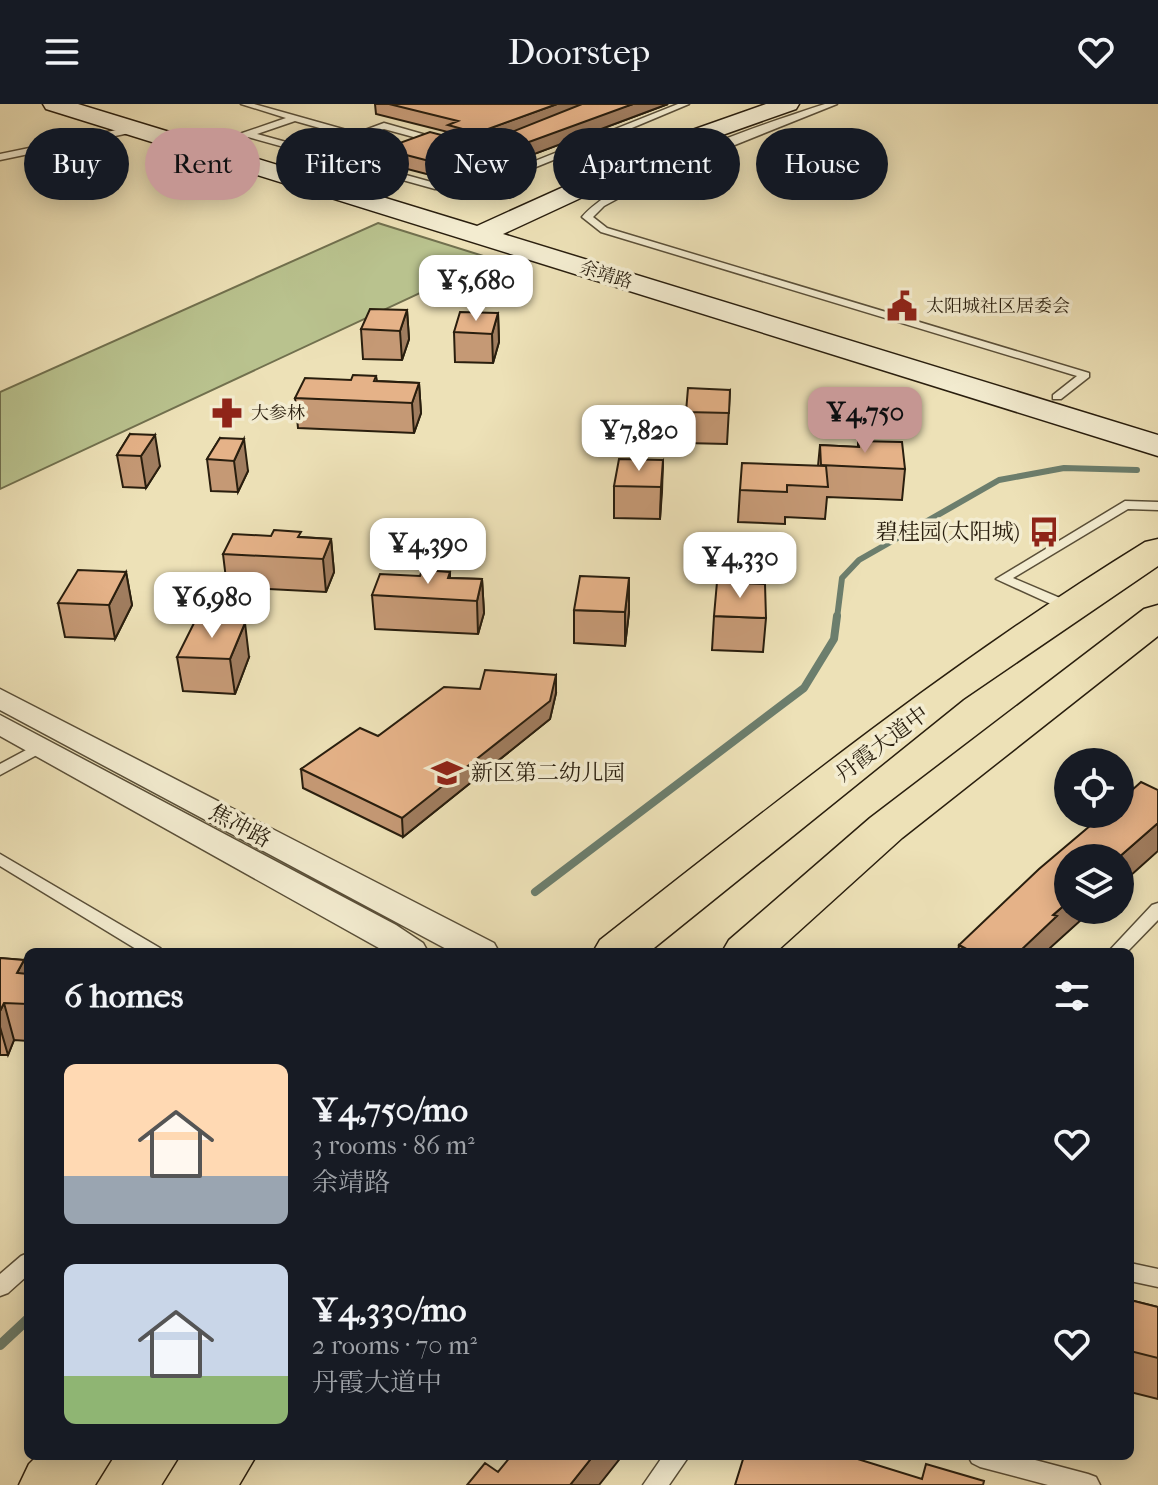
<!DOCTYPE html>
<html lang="en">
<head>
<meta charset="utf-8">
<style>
  :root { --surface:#171b24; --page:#20242c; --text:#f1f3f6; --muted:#9ea1a6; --accent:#c59692 }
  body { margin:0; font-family:"IM FELL French Canon","Noto Serif SC",serif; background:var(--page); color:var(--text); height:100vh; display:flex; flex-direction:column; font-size:30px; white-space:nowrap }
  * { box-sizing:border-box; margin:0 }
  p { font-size:26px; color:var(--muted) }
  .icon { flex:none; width:44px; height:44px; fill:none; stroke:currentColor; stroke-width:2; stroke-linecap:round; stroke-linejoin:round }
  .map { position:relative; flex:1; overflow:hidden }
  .side { position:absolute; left:24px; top:844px; width:1110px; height:512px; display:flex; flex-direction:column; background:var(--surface); border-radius:12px; box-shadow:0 4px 20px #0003 }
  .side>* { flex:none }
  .hud { position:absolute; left:24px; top:24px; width:1110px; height:72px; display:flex; gap:16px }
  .fabs { position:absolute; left:1054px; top:644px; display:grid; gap:16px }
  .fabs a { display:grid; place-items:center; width:80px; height:80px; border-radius:50%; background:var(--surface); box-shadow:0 4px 20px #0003; font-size:40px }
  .price { position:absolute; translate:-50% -68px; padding:0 18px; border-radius:16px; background:#fff; color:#222; font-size:26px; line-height:52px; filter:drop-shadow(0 2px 4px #0008) }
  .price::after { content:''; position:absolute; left:50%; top:48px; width:24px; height:18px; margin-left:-12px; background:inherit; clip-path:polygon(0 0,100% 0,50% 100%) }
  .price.on { background:var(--accent); color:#111 }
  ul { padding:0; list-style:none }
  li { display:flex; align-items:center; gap:24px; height:200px; padding:0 40px }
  li span { display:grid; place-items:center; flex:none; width:224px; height:160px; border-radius:12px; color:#555 }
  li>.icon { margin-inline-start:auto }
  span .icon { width:96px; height:96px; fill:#fffc; stroke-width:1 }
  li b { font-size:34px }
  h2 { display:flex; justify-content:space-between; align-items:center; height:96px; padding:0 40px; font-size:34px }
  .chip { padding:0 28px; border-radius:36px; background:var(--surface); box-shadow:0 4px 20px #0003; font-size:28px; line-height:72px }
  .chip.on { background:var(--accent); color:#111 }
  header { display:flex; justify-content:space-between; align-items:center; height:104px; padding:0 40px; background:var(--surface); font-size:36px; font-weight:600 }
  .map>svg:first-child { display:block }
</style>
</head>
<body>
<header><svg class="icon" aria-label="menu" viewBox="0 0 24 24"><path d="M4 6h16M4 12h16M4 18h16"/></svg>Doorstep<svg class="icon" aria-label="heart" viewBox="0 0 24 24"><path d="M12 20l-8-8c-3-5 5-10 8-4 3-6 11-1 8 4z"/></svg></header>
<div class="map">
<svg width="1158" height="1381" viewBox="0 0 1158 1381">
  <rect width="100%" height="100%" fill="#ede1b7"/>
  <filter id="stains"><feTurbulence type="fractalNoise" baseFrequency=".0025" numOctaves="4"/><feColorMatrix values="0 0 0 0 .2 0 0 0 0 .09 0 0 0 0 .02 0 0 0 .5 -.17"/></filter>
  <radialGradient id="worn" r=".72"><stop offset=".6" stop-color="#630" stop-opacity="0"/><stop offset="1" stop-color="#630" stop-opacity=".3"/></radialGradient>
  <path fill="#b9c28e" stroke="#71704e" stroke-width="2" d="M378,119L493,155L0,385V288Z"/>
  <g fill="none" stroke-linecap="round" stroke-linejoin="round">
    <path stroke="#6c7e6d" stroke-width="6" d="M837,514L842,474L859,456L999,376L1064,364L1137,366"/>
    <path stroke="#6c7e6d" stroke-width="8" d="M535,788L804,584L834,535L837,512"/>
    <path stroke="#6c7e6d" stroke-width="10" d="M0,1241L28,1215"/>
    <g stroke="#5a4f38" stroke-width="3">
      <path id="lane" d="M241,0H254L357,29L384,19L433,33V37L404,48L295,17L257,30L435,79H480L678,0H689L596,39L625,46V50L588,42L484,84L435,85L248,33L216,42V38L286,14ZM384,25L421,35L404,42L366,32Z
        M825,0H837L665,69L604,102L593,113L607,124L1089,269V273L1061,295H1053V291L1077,272L601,128L582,113C623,67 763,20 825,0Z
        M136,22L140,25L139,27L0,56V50Z
        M1125,397L1158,398V406L1128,405L1013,474L1074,500L1076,503L1074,506H1064L996,475Z
        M41,638L46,640L49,643L46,646L0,671V660Z
        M0,750L160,844L163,848H141L0,762Z
        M1158,799V816L1127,848H1108L1152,801Z
        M28,1149V1171L8,1189L0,1192V1170L21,1152Z
        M1130,1159L1158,1165V1183L1130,1177Z
        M663,1352H689L669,1381H643Z
        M968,1352H1020L1088,1370L1096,1373L1100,1381H1048L980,1363L972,1359Z"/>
    </g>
    <g stroke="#5a4f38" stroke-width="3">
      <path id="street" d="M0,585L494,839L499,848H452L0,606Z
        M0,611L396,821L423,839L428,848H386L0,632Z"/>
    </g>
    <g stroke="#291e0e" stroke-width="3">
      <path id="secondary" d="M43,0H78L477,122L681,30L766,0H799L796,5L697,40L503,130L1158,331V352L46,5Z"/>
    </g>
    <g stroke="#291e0e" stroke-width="3">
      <path id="primary" d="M1158,435V462L963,595L649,848H593L600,836C777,697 953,556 1145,438Z
        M1158,501V532L902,734L776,848H722L729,836L870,714L1144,505Z
        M37,1352H113L95,1381H19L29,1360Z
        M181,1352H256L239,1381H163Z"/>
    </g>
    <use href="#lane" fill="#f3ecd0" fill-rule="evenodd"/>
    <use href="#street" fill="#f3ecd0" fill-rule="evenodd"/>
    <use href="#secondary" fill="#f3ecd0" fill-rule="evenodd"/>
    <use href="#primary" fill="#ede1b7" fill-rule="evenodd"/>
  </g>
  <path fill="#c59975" stroke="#291e0e" stroke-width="2" d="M375,0H668L486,68L438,73L384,59L383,45L448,33V28L376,10Z
    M407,206L409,235L402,256L363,255L361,225Z
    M498,209L499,238L493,259L455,258L454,228Z
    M376,272L377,277L419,279L421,309L414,329L298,324L295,294L351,276Z
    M730,286L727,340L685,339L686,308Z
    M130,330L160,362L146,384L123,383L117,351Z
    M220,334L248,367L238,388L211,387L207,355Z
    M858,337L905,365L902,396L827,393L825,415L785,413V420L738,418L740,386L818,362L820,341L858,343Z
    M663,356L660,415L614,414V382Z
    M301,433L331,435L334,468L326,488L227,483L223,450Z
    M126,468L132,501L115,535L65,533L58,499Z
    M450,468V474L482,475L484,509L478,530L375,525L372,491L420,472Z
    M574,506L629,508L625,542L574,539Z
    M714,512L766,514L763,548L712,546Z
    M177,553H249L235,590L183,587Z
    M480,585L556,589L550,615L403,733L303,684L301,665L378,632Z
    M959,841L972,848H958Z
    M0,854L24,856L28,870V937L14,936L8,951H0Z
    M1130,1196L1158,1203V1295L1130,1288Z"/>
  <path fill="#a07d5f" stroke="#291e0e" stroke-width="2" d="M557,0H592L478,43L477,29Z
    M633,0H668L486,68L438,73L437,59Z
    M407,206L409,235L402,256L400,227Z
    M498,209L499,238L493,259L492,230Z
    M419,279L421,309L414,329L412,299Z
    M155,331L160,362L146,384L141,352Z
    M244,335L248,367L238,388L234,357Z
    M663,356L662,388L660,415L661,383Z
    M331,435L334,468L326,488L323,455Z
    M126,468L132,501L115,535L109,501Z
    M629,474V508L625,542V508Z
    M482,475L484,509L478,530L477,497Z
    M245,519L249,553L235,590L230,555Z
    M556,571V589L550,615L403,733L402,714Z
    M1158,719V747L1120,781V754H1118Z
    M1068,798V806H1092L1050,844L1049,848H1019L1053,811Z
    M24,856L28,872L17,869Z
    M4,899L14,936L8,951L0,923V907Z
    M593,1352H622L599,1381H570Z"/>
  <path fill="#e5b288" stroke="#291e0e" stroke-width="2" d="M389,0H557L477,29L448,21L458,17Z
    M582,0H633L485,54L437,59L383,45L430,28L479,41Z
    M370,205L407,206L400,227L361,225Z
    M460,208L498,209L492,230L454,228Z
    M353,271L376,272L374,277L419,279L412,299L295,294L305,274L351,276Z
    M688,284L730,286L729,309L686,308Z
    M130,330L155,331L141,352L117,351Z
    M220,334L244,335L234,357L207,355Z
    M858,337L902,338L905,365L821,361L820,341L859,343Z
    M619,355L663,356L661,383L614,382Z
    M742,359L826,362L828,383L787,381V388L740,386Z
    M274,426L301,428L298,433L331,435L323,455L223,450L233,430L271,432Z
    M78,466L126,468L109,501L58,499Z
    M422,466L450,468L448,474L482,475L477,497L372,491L380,470L420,472Z
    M580,472L629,474L625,508L574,506Z
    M717,478L765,480L766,514L714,512Z
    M195,517L245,519L230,555L177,553Z
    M485,566L556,571L550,597L402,714L301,665L360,624L378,632L444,583L480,585Z
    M1141,678L1158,686V719L1118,754H1068V798L1053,811L1057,812L1019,848H972L959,841L1039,765L1104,710H1120V697Z
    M0,854L24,856L17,869L28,870V900L4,899L0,907Z
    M1130,1196L1158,1203V1254L1130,1247Z
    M511,1352H593L570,1381H467L485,1359L498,1368Z
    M744,1352H848L922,1375L926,1360L984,1377L983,1381H735Z"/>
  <defs>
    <g id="civic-bare" transform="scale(2.4)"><path d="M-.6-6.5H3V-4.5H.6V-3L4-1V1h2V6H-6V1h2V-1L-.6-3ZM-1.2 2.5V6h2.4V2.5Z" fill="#8f2418" stroke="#f3ecd0" stroke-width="2.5" paint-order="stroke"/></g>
    <g id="pharmacy-bare" transform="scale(2.4)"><path d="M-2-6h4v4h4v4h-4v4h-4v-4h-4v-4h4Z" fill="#8f2418" stroke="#f3ecd0" stroke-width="2.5" paint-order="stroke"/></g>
    <g id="bus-bare" transform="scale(2.4)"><path d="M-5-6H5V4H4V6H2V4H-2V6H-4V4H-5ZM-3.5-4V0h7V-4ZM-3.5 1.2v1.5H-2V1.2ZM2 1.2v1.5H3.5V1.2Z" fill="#8f2418" stroke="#f3ecd0" stroke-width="2.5" paint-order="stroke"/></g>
    <g id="school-bare" transform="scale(2.4)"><path d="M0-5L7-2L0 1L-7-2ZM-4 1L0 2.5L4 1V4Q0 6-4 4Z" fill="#8f2418" stroke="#f3ecd0" stroke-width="2.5" paint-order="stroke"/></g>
  </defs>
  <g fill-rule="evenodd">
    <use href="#civic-bare" x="902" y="202"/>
    <use href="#pharmacy-bare" x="227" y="309"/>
    <use href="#bus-bare" x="1044" y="428"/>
    <use href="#school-bare" x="447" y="669"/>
  </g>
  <g text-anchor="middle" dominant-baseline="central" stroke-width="7" stroke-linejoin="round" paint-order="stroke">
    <g font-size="18" fill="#291e0e" stroke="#f3ecd0">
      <text transform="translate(606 171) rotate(17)">余靖路</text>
    </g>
    <g font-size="18" fill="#291e0e" stroke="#f3ecd0" text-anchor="start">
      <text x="926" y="202">太阳城社区居委会</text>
      <text x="251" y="309">大参林</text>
    </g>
    <g font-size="22" fill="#291e0e" stroke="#f3ecd0" text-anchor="end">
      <text x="1020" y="428">碧桂园(太阳城)</text>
      <text x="471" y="669" text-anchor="start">新区第二幼儿园</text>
    </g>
    <g font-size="22" fill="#291e0e" stroke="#f3ecd0">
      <text transform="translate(882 640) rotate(-37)">丹霞大道中</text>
      <text transform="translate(240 722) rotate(28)">焦冲路</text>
    </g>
  </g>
  <rect width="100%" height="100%" filter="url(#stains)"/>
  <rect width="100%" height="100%" fill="url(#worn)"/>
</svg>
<div class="fabs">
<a><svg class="icon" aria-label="locate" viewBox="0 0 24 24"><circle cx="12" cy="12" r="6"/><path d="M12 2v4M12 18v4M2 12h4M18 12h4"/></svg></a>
<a><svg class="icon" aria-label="layers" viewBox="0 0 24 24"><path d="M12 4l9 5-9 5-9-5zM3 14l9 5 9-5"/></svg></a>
</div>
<b class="price" style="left:476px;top:219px">¥5,680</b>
<b class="price on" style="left:865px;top:351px">¥4,750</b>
<b class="price" style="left:639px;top:369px">¥7,820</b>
<b class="price" style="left:428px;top:482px">¥4,390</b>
<b class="price" style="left:740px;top:496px">¥4,330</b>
<b class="price" style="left:212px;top:536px">¥6,980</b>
<div class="hud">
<a class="chip">Buy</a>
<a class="chip on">Rent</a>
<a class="chip">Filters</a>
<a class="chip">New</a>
<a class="chip">Apartment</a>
<a class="chip">House</a>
</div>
<section class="side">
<h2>6 homes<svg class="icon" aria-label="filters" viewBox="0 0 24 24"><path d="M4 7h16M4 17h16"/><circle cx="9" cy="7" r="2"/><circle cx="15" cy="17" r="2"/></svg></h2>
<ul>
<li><span style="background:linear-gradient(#ffd9b3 70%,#9aa5b1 0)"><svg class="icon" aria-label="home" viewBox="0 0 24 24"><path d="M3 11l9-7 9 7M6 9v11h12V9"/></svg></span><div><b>¥4,750/mo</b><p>3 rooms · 86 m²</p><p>余靖路</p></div><svg class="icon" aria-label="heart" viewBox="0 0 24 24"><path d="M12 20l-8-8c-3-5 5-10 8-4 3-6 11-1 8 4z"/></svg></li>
<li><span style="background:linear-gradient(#c9d6e8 70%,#8fb573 0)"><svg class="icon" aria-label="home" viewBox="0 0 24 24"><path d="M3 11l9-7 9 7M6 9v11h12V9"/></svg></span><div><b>¥4,330/mo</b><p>2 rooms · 70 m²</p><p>丹霞大道中</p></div><svg class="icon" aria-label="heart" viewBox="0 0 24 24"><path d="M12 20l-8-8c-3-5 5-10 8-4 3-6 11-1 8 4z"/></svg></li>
</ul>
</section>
</div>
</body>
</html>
